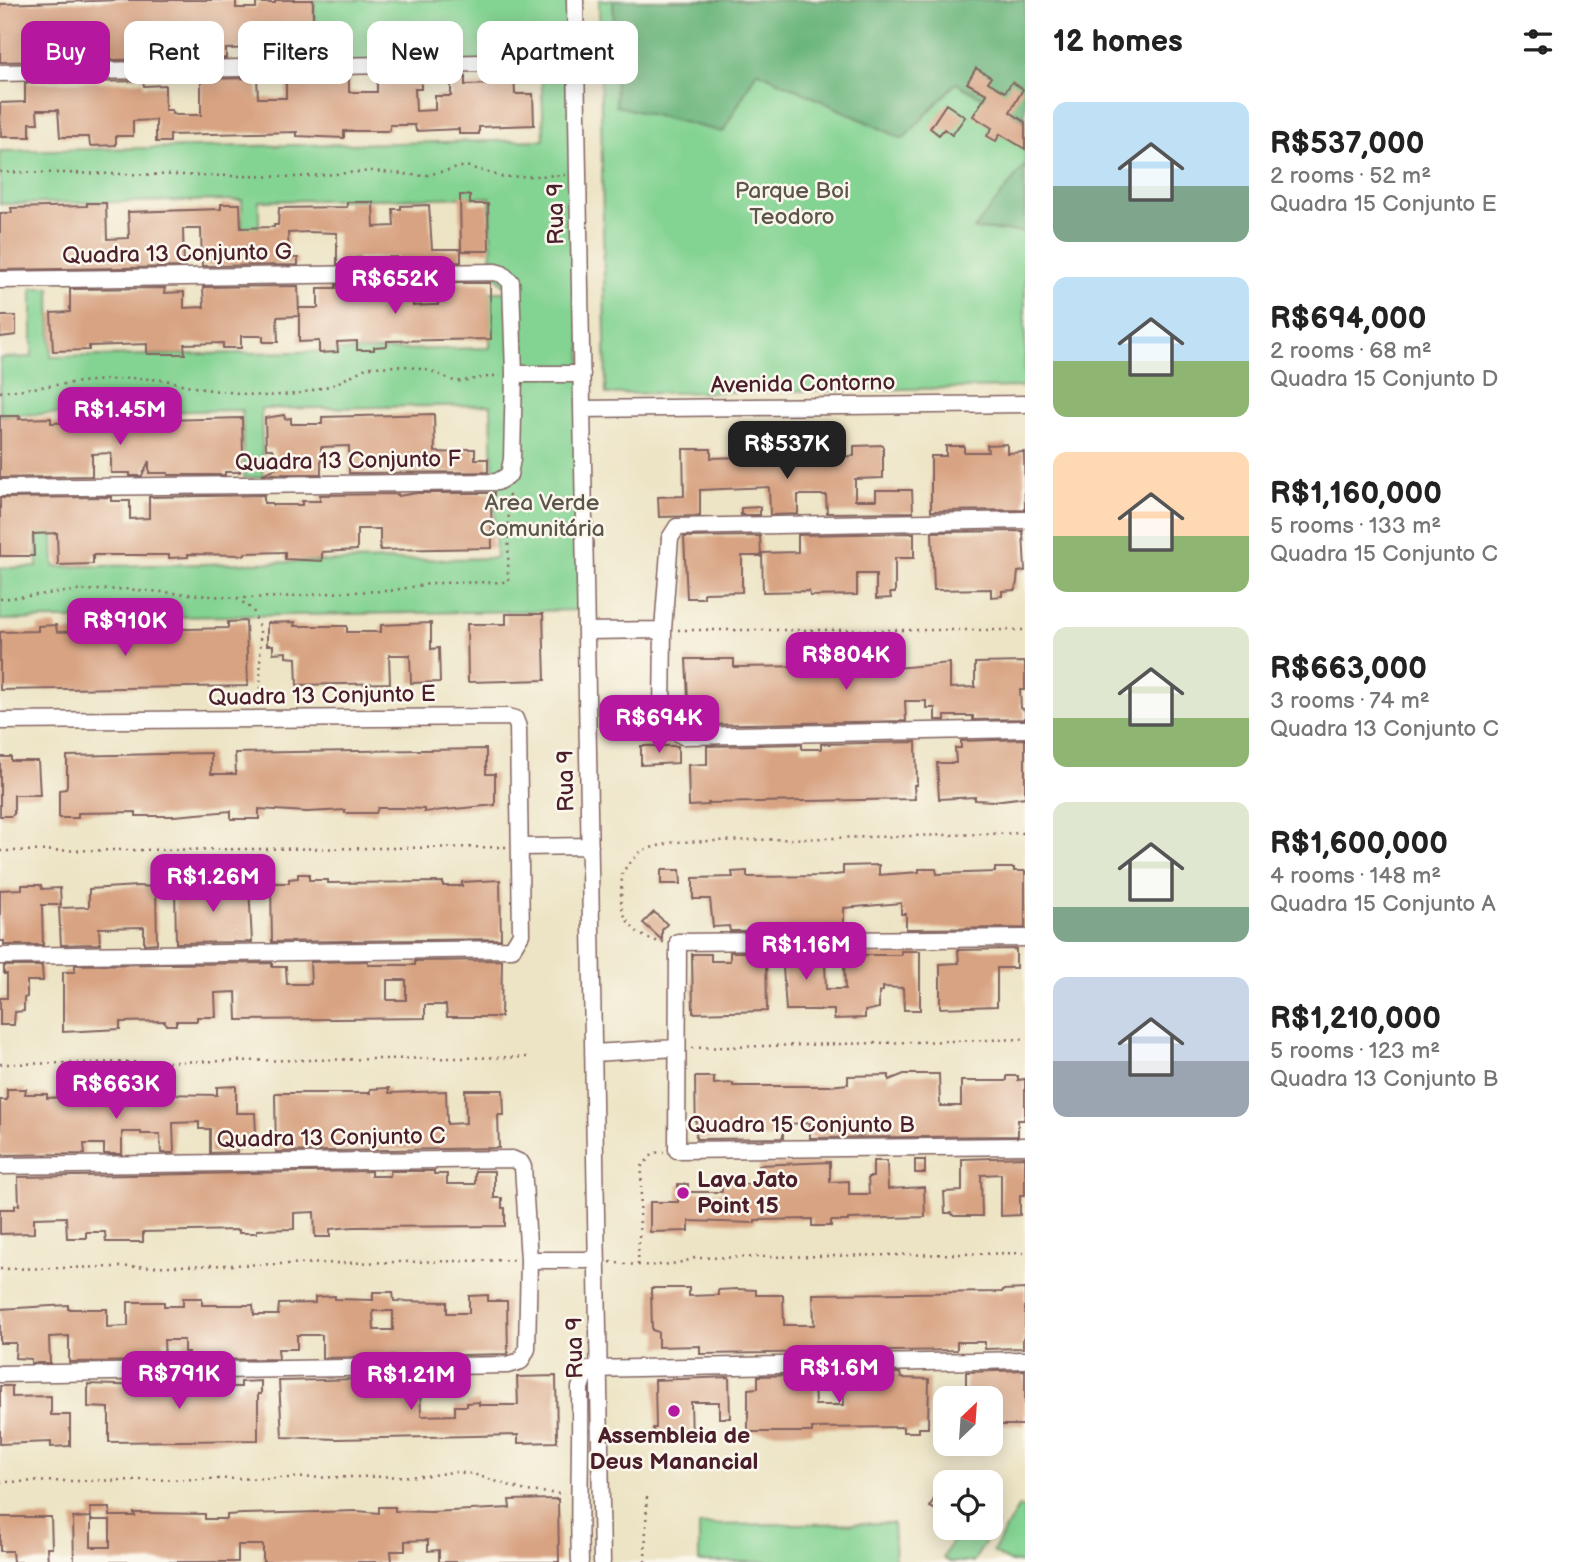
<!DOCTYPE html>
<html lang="en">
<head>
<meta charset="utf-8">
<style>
  :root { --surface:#fff; --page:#f6f6f6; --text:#222; --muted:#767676; --accent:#b5179e }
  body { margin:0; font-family:"Balsamiq Sans",sans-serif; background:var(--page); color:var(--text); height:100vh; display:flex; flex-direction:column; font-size:26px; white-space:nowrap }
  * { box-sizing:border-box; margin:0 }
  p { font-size:23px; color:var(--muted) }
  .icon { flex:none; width:38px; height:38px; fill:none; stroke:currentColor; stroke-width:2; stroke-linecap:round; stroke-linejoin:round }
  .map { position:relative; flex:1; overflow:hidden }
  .side { display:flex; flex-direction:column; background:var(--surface); width:560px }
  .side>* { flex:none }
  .banner { position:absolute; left:21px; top:21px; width:665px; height:63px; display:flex; gap:14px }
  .needle { width:46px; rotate:25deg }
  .tools { position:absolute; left:933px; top:1386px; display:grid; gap:14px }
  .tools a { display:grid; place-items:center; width:70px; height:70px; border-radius:14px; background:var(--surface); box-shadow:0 4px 18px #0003; font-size:35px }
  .price { position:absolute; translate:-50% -60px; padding:0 16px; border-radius:14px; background:var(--accent); color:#fff; font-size:23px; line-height:46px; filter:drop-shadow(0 2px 4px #0008) }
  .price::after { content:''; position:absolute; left:50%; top:42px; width:21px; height:16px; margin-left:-10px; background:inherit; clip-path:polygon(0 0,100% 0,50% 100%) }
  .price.on { background:#222; color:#fff }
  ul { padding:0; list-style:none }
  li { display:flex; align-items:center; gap:21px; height:175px; padding:0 28px }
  li span { display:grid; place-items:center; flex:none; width:196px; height:140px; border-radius:14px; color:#555 }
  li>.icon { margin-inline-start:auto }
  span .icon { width:84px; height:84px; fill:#fffc; stroke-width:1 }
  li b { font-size:30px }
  h2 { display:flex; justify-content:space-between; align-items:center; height:84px; padding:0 28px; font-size:30px }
  .pill { padding:0 24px; border-radius:14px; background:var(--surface); box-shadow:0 4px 18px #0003; font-size:24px; line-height:63px }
  .pill.on { background:var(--accent); color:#fff }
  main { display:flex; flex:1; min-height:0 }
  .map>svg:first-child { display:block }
</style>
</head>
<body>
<main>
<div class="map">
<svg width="1025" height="1562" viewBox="0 0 1025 1562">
  <rect width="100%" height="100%" fill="#fbf7ec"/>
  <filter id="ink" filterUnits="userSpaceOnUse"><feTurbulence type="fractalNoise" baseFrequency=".0143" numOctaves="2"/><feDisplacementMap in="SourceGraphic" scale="14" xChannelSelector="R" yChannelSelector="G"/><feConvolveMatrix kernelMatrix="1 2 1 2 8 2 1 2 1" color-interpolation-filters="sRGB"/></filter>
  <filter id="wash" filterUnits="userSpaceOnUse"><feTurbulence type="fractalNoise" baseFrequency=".00686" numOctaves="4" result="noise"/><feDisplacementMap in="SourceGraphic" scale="28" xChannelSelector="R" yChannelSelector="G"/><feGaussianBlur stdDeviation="1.57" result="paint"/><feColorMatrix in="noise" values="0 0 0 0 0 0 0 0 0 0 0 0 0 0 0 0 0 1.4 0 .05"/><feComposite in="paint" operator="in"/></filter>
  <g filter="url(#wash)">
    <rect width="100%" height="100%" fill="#ede4c5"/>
    <path fill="#83d392" stroke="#66795e" stroke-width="2" d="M314,0H575L586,610L0,620V568L37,567L36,499H52L54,567L496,558L494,482L507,474L493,473L491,405L261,409L263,477L244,478L242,410L0,415V358L32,357V288H50L51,357L490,348L489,292H511L492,272L490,197L259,201V275L242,276V200L0,204V151L544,140L541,62L316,66Z
      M599,0H766L1025,80V387L606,394Z
      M1019,1506L1025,1510V1562H1009L993,1552Z
      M991,1521L997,1524L973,1562H950L943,1558L959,1528H990Z
      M893,1523L895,1562H699V1525Z"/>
    <path fill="#6ab57c" stroke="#5a6a54" stroke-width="2" d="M613,0H1025V121L956,83L903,139L757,71L723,132L616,106Z
      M1025,165V232L974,229Z"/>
    <g id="blocks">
      <path fill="#d8a382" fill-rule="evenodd" d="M122,0H236V8H256V3H275V0H313V24H294L295,56L276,57L275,32H256V48L226,49V58L0,62V4Z
        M976,68L991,77L988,82L1005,92L1012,82L1023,89L1010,112L1025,122V149L1000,134L996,141L987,136L992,128L973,116L987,94L967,83Z
        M495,73H514L515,94H533L534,125L479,127V134H459V129L416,131L415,125H390V131H344V138L297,136V132L170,135V142H156V120L133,121V136H116V145L90,146L89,137H60L58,110H37L38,123H30V137H1L0,103L25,102V83L143,81L144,86L165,85V110H172V114L177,115H201V79L257,78L258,98H286V78L349,76V92H377V81L401,80V75H421V89H415L416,111L435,110V96H451V74H465V85L495,84Z
        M946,104L965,117L952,135L944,129L939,135L930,128Z
        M460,195H470V204H488L489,251H461Z
        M347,202H373L374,227L394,226L393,209H401V206L429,205L432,249H461V262L397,263V257L357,258V264H337V233L308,232L288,233L289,258H298V265L202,266L201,229H183L184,267L0,270V213H12L11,208L87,206V203H106L107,239L129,238L128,212L221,209V204H240L241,228L274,227V225H278L279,208L347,207Z
        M438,283H490L491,339L387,341V346L374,347V350H357V341L337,342L338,352L319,353V341L299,342V308H318V288H336V285L413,284V306L432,305H438Z
        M298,286L299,316L277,317L278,342H263V336H241V348H223V343L184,344L185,354H147V344L89,346V350L53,351L51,313L70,312V289L165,288L164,293L184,292V308L204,307L203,287Z
        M0,316H16V335L0,337Z
        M434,414L435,452L463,453V449H475V459H488V472L349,473V446L321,447V474H262L280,467L273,449H266L265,418L284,415L285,419L291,418V424H322V417Z
        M0,416H20L19,419L51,418V423L242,418L243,454L240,455V472H225V475H168V473H149V461L142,476H130V473H111V453L92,454V476L0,478Z
        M1007,444V453L1024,452L1025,510L931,511V456H946V446H964V452H988L987,445Z
        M883,445V478L855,479V500H876V490H912L913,512L827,513L826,495H798V514L770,515L769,487L700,490V516L659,517L658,497L684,496L683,449H711V458L742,457V453H767V458L801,457V453H814L815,456L823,457L854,456V446Z
        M417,493H494V501H491L492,548L380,550V529H357V550L322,552V561L285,559V552L245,553V555L188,554V557L169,558V555H93V564L58,565L57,533L33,534L34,556H0V498L111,497V501H130V519L149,518V497L264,495V503H272V505H302V501H320V495L398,494V496Z
        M760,507V515H741V508Z
        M1023,531L1025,571L1018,572L1016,590L1002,591V596L991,597V589L934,590L932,532Z
        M914,533V558H895V593H890L891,598L876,599V574H857V595L810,596L809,591L763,592L762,553L798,552V535Z
        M760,536L761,556H742V592L704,593V598H687L684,537Z
        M506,614H543L545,680L468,682L467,624H506Z
        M132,620H170V628L189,629L228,628V622L246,621L248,686L0,690V632L38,631V626L56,625L57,632L132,630Z
        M295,622L294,626H347V632H381V625L431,623V649L439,648L440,682L411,683L410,655H389L390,683L297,685L296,658L286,657V652L273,653V645H267V623Z
        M858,656V665L896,664V668L950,663V688L975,687V663L1025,662V690H1020L1021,708L1025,710V719L973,720V716H945V720H935V708H926V701H905L906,721L700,725V719H689L686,659H734V667L821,666V661H839V657Z
        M1025,739V797L994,801L975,800V797L939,799L937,763H956L955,748H961V741Z
        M916,742L917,785H914L915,799L708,803V805L689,806L688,765L707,764V746L802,744V749H821V744Z
        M641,746H678V763L641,765Z
        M486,749V774H495V805L424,812V809L402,808H378L376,813H345V810L307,812L259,809V819H231V811L174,816H136V812L78,813V818H59V790L66,789L67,785V756L211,753V774H236L235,753Z
        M0,757H11V761H38L40,795H14V814L11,816H0Z
        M879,865V875L919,872V869H936L937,874L995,872V868H1014V871H1025V928L906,929V914H901V903L844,908V930L730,931L729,926L713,927L710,899H693V878L733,877L732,872L747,871V877L825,876L843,874V866Z
        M661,870H680L681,884H661Z
        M298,874H309V880H328V883L443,882V886H462V882L500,880L501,939L272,942L271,883H289V879L298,878Z
        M232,884V886H249L252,942L176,943L175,886Z
        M22,885H41L42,889L60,888L61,905H42L43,945H4V941H0V890L22,889Z
        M137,886L156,887L157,943L144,944V927L99,928L100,944L61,945L59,908L89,907V889Z
        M654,912L667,924L662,930V940L643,923Z
        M1016,949V968H997V1006L940,1008V964L959,963L958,950Z
        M844,951L863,952V955H901V951H920V1010H904L903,988L883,987V991L879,992V1008L865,1011V1018L834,1019V1010H786L782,953H766L767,1011L693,1013L692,954H711V961H730V952ZM844,962L845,989H826L825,963Z
        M502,960L501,1017H447L446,1005H425V1018L237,1020L236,992L215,993L216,1017H197V1021H176V1025H166L165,1021L120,1022V1029L63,1032V972H75V965L272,963V967H286L287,984H311L310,962L368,961V965H415V961ZM387,980H406V1000H387Z
        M4,966H42L43,981H27V997L24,998V1011L15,1012L14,1025H0V998H7V974H4Z
        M904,1074H939L940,1106H961V1081H1005L1007,1080V1076H1018V1080L1025,1079V1114L1024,1120H1018V1136L810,1138V1123L783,1124V1138L696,1139L695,1077H714V1084L733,1083V1086H829L848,1084V1076L889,1075V1080Z
        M236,1086V1113H255L256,1133L252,1135V1144H249V1146H237V1152L210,1153V1129H199V1122L173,1123L174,1153H161L160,1134H141V1132H122V1154H104V1144H84L85,1154L0,1155V1100H7V1089H26L25,1094H47V1098L64,1097V1089H102V1091H112V1095H121V1097H159V1094L217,1095V1087Z
        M389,1088V1093L446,1091L447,1124L466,1123L465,1090H503L504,1115H498L499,1148L276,1152L275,1093H370V1089Z
        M1025,1157V1195H1020V1215L1001,1216V1174L981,1175L982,1216H954L951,1213H945L944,1192L962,1191V1159Z
        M915,1160H925V1173H915Z
        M873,1161H887L888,1189L924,1187L925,1217L848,1219V1221H831V1226H812V1219L755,1220V1223L689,1221V1231L650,1232V1202H678V1184H688V1192H722V1180H739V1184H759V1165L830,1162V1182L849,1181V1194H869L868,1177H873Z
        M371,1171V1176H390V1171H434V1174H447V1184H475V1171H494V1198H502V1208H505V1226L353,1227L330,1229V1237H315L314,1212L294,1213V1229L257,1230V1233H239V1230L143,1232V1242H106L105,1232H86V1238H67L66,1217L34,1218V1233L0,1234V1209H15V1205H19L18,1177Z
        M651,1288H689V1296L718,1295V1290L737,1289L756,1290V1295H783L784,1325H814L813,1294L1002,1292L1003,1290L1025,1289V1338H1023V1348L985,1349V1342H957V1350L700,1354V1346L658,1347V1332L652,1330Z
        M373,1292H393L394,1301L447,1302V1313H469V1296L488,1295V1301H507L508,1354L322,1358V1335H297V1349H278L279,1359L188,1360V1352H184V1340H164L165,1361L69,1362V1336L49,1337L50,1363H31V1359L15,1358L16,1343H0V1309L68,1305V1309H107V1327L128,1326V1302H164V1306H183V1298H202V1305H253L254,1315H278L279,1304L315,1303V1297L335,1296V1299L373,1300ZM373,1311H393V1330H374Z
        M1025,1370V1425H990V1398H966V1372Z
        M900,1373L901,1378L929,1379L928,1428H919V1432H903V1427L812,1428V1432H748V1389L758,1388V1376L801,1375L802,1385H814L815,1405H844L843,1381L872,1380V1374Z
        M556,1376L557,1442L518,1443V1435L337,1439L282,1437L279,1381L365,1379V1388H393V1378L404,1377V1386L420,1385L421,1416L455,1415V1406H467V1403L479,1402V1405H518L517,1377Z
        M729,1377L730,1418H719V1402H691L692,1440L654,1441L653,1428H656L655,1380Z
        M261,1381V1394H258V1440L109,1442V1408L88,1407V1384L145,1386V1383L222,1382V1387H241V1382Z
        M0,1386H12V1397L51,1396V1415H70V1446L51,1447V1442L0,1444Z
        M937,1493L945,1497V1504L940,1512L930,1507Z
        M558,1499L559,1562H439V1550L428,1551V1540L405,1541V1551H391L392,1562H263V1545H238V1562H74L73,1518L91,1517L90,1508H110V1516H135L134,1513H144L205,1514V1519H227V1515L243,1514L357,1511L379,1513V1507H395V1511L431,1512L510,1508L509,1500ZM91,1517V1520H110V1547H91Z
        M0,1517H51L52,1548H47L48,1562H13L12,1551H0Z"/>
    </g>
  </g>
  <g filter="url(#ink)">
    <use href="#blocks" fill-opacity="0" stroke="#836461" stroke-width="2"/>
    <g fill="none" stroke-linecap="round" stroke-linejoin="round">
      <g stroke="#836461" stroke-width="19">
        <path id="minor" d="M575,0L602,1562
          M0,73L576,61
          M0,280L495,272L502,274L511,282L514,374L512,459L509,475L497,482L0,488
          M514,374H582
          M582,409L1025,404
          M1025,520L677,527L670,538L663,630L662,714L669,728L683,736L1025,729
          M586,631L663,630
          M0,721L508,717L515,719L518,727L521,934L512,949L0,956
          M521,847L590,846
          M1025,938L678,942L677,1150L1025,1146
          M593,1053L677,1048
          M0,1166L512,1159L521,1163L523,1167L529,1260L527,1349L521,1361L507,1365L0,1374
          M529,1260H597
          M580,1562C578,1504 581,1446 580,1388L584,1376L590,1369L1025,1360"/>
      </g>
      <path stroke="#836461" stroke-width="2.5" stroke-dasharray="2 5" stroke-linecap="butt" d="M0,172L297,177L372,171L423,176L466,166L502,177L565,175
        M0,392L80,382L136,378L165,380L203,389L263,396L297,394L333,385L368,367L405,366L431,371L456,382L500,375
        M237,598L253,610L260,631L261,705
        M0,599L75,591L124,589L237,598L281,597L343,592L389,591L434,583L508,582L509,491
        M678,630H1025
        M0,851L508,847
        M664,942C644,941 626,927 622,907C620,896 622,883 622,872L642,850L674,842L1025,833
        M692,1048L1025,1039
        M0,1064L531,1057
        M610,1262C639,1266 668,1268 695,1258L1025,1253
        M638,1265L642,1166L654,1153L664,1152
        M0,1269L515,1260
        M0,1482L425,1476L454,1472L473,1474L526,1491L564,1494
        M645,1562L647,1493"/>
      <use href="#minor" stroke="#fff" stroke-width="16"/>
    </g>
  </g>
  <g fill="#b5179e" stroke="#fbf7ec" stroke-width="2.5">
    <circle cx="683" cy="1193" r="7"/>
    <circle cx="674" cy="1411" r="7"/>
  </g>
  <g text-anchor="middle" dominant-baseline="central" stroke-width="5" stroke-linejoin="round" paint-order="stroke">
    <g font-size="23" fill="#5b554a" stroke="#fbf7ec">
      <text x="792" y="191">Parque Boi<tspan x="792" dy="26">Teodoro</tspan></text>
      <text x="542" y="503">Area Verde<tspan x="542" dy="26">Comunitária</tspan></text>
    </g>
    <g font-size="23" fill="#4a1f2b" stroke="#fbf7ec">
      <text transform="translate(556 214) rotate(-91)">Rua 9</text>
      <text transform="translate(177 254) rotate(-1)">Quadra 13 Conjunto G</text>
      <text transform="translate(803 384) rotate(-1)">Avenida Contorno</text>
      <text transform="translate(348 461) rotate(-1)">Quadra 13 Conjunto F</text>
      <text transform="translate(322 696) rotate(-1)">Quadra 13 Conjunto E</text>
      <text transform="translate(566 781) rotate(-91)">Rua 9</text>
      <text x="801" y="1125">Quadra 15 Conjunto B</text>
      <text transform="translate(331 1138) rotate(-1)">Quadra 13 Conjunto C</text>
      <text transform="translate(575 1348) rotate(-91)">Rua 9</text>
    </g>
    <g font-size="23" font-weight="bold" fill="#4a1f2b" stroke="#fbf7ec" text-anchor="start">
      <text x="697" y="1180">Lava Jato<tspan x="697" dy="26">Point 15</tspan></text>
      <text x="674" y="1436" text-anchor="middle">Assembleia de<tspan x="674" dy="26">Deus Manancial</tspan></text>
    </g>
  </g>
</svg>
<div class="tools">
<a><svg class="needle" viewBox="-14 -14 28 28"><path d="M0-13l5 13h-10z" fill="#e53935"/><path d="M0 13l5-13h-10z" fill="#767676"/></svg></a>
<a><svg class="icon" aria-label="locate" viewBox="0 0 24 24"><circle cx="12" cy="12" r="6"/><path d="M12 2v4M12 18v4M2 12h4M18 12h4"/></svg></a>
</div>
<b class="price" style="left:395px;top:316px">R$652K</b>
<b class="price" style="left:120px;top:447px">R$1.45M</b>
<b class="price on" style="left:787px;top:481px">R$537K</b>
<b class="price" style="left:125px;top:658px">R$910K</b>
<b class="price" style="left:846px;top:692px">R$804K</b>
<b class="price" style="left:659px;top:755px">R$694K</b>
<b class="price" style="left:213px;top:914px">R$1.26M</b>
<b class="price" style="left:806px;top:982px">R$1.16M</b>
<b class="price" style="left:116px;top:1121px">R$663K</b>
<b class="price" style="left:839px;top:1405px">R$1.6M</b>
<b class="price" style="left:179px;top:1411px">R$791K</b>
<b class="price" style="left:411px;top:1412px">R$1.21M</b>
<div class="banner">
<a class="pill on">Buy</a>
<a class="pill">Rent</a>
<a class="pill">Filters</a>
<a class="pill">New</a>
<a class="pill">Apartment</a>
</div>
</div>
<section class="side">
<h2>12 homes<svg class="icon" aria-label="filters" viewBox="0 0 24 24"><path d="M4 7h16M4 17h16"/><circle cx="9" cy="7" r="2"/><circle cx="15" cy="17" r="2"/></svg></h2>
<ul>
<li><span style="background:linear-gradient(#bfe0f5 60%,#7fa58c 0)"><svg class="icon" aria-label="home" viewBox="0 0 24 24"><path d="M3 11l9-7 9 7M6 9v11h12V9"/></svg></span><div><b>R$537,000</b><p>2 rooms · 52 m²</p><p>Quadra 15 Conjunto E</p></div></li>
<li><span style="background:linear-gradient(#bfe0f5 60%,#8fb573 0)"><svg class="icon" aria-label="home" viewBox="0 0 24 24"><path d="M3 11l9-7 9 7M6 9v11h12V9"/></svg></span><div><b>R$694,000</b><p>2 rooms · 68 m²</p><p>Quadra 15 Conjunto D</p></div></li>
<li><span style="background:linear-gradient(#ffd9b3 60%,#8fb573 0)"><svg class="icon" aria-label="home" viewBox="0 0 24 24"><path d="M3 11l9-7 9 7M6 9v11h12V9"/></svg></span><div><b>R$1,160,000</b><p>5 rooms · 133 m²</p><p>Quadra 15 Conjunto C</p></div></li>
<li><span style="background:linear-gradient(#dfe7d0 65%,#8fb573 0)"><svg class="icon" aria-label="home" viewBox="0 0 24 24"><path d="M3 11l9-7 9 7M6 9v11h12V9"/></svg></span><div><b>R$663,000</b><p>3 rooms · 74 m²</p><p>Quadra 13 Conjunto C</p></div></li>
<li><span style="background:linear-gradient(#dfe7d0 75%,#7fa58c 0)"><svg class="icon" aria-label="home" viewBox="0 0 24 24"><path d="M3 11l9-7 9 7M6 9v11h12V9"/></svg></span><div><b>R$1,600,000</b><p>4 rooms · 148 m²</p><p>Quadra 15 Conjunto A</p></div></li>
<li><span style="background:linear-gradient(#c9d6e8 60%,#9aa5b1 0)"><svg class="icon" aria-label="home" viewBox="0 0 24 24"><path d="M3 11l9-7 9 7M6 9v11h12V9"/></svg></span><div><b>R$1,210,000</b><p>5 rooms · 123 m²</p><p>Quadra 13 Conjunto B</p></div></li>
</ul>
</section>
</main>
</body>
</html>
